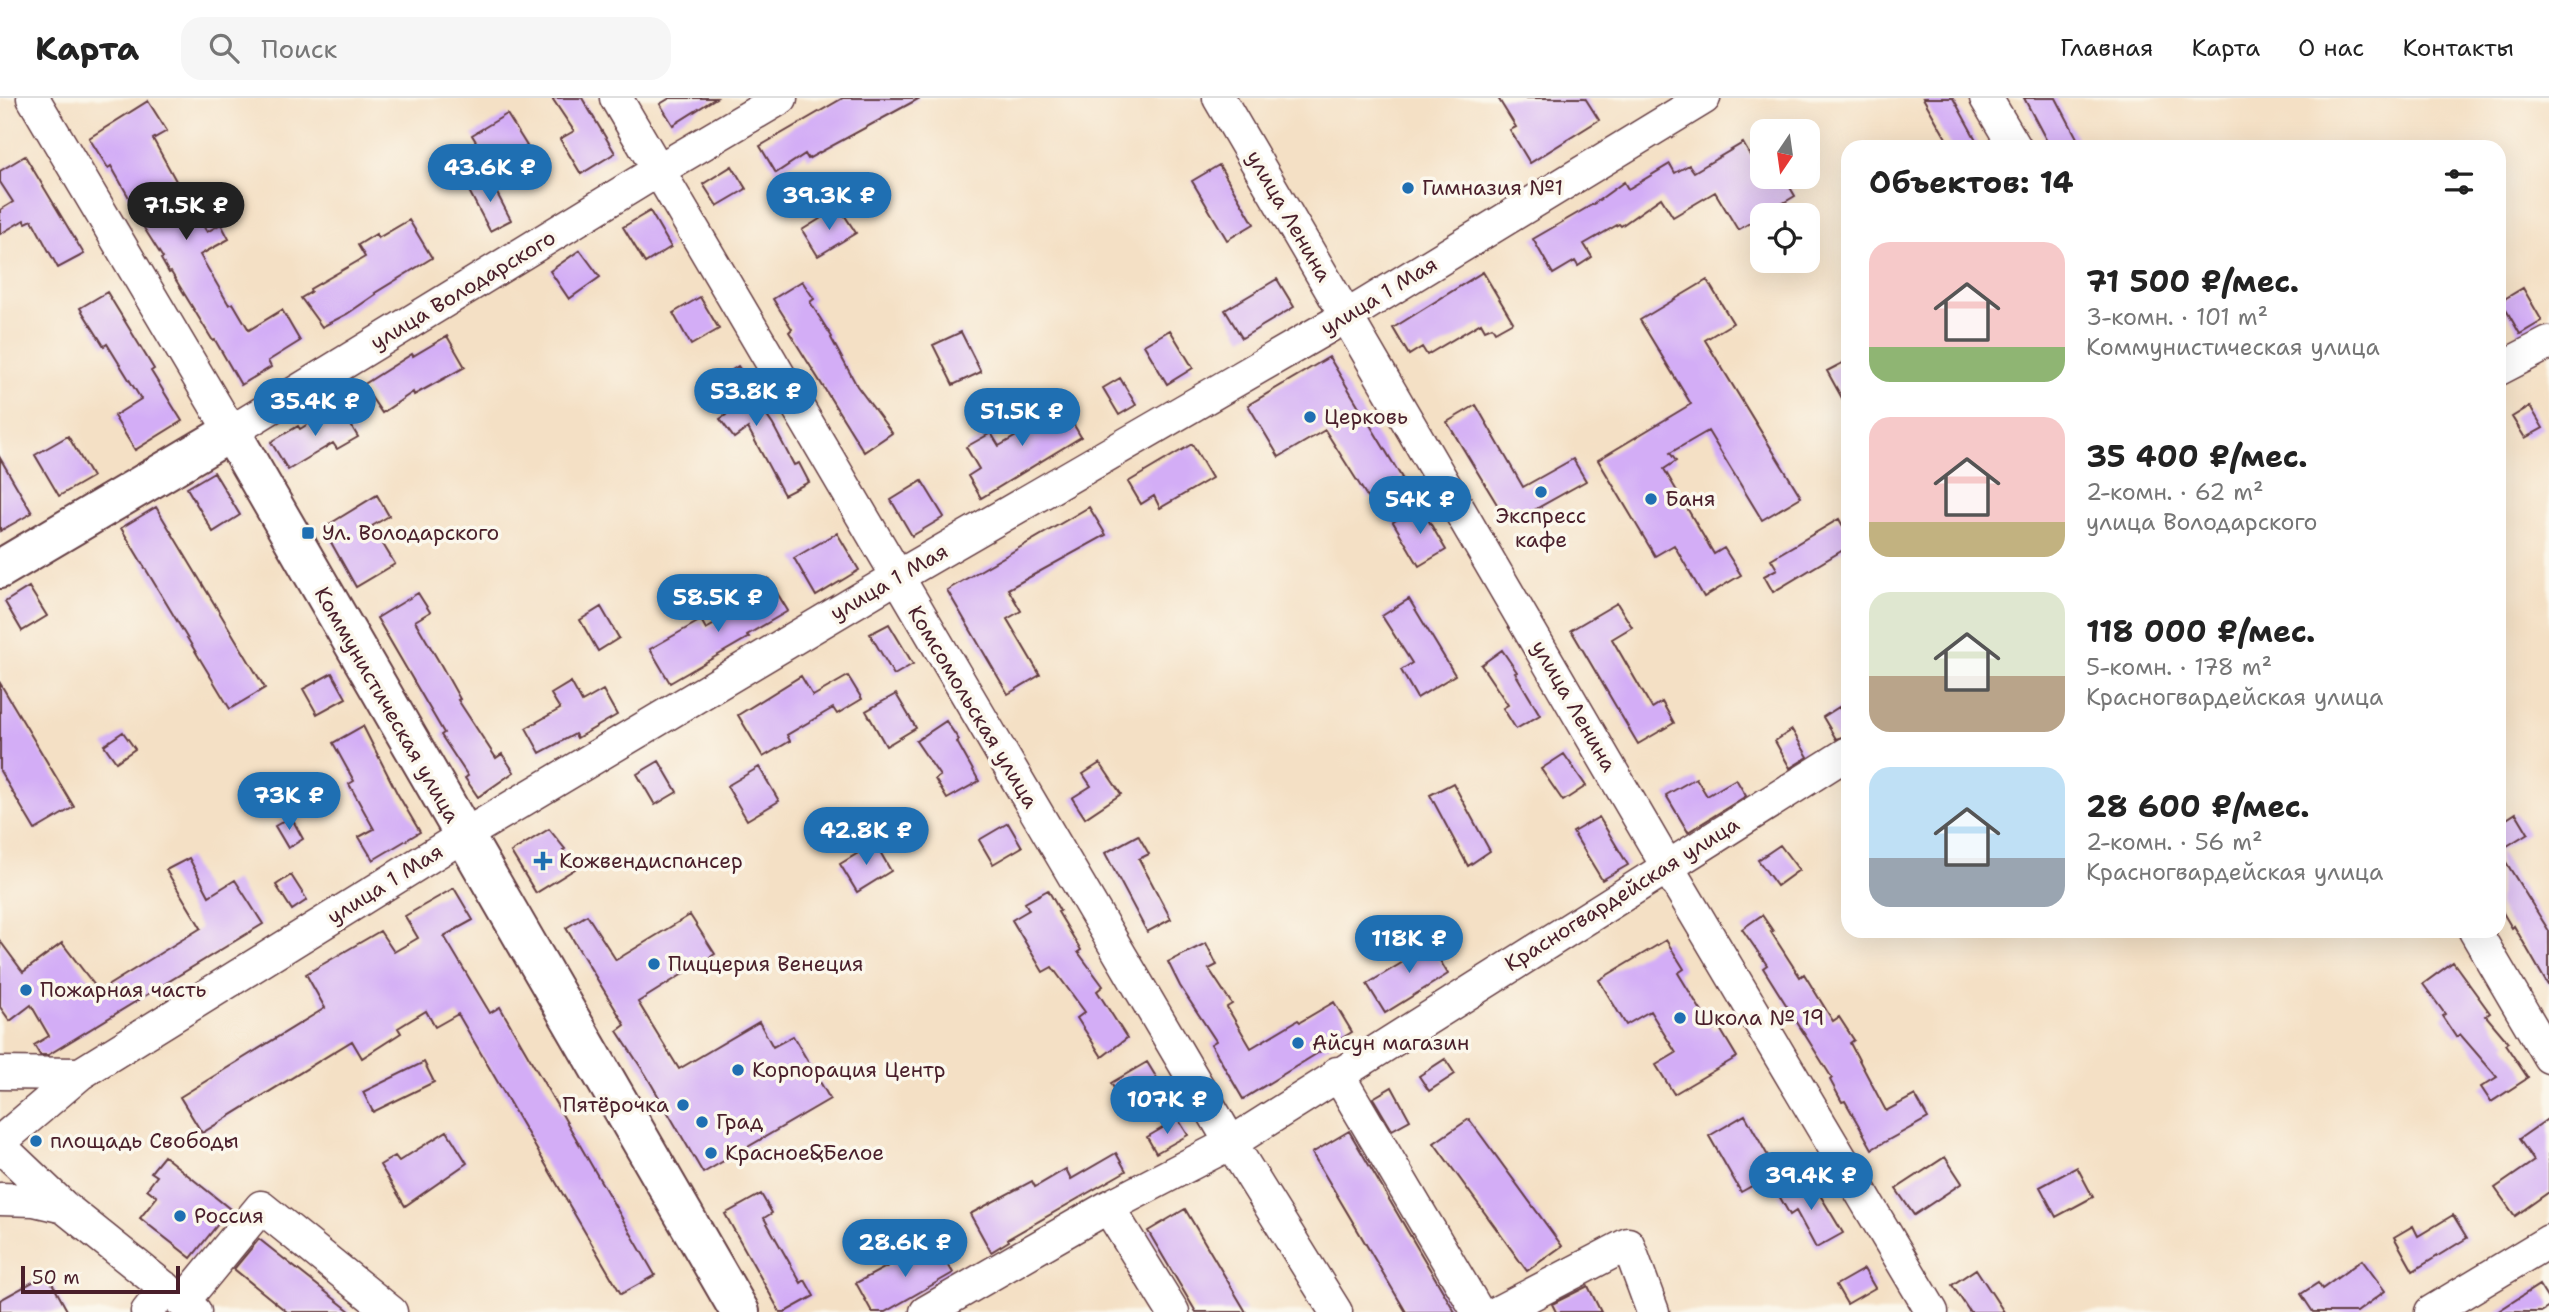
<!DOCTYPE html>
<html lang="ru">
<head>
<meta charset="utf-8">
<style>
  :root { --surface:#fff; --page:#f6f6f6; --text:#222; --muted:#767676; --line:#e0e0e0; --accent:#1f6fb2 }
  body { margin:0; font-family:"Shantell Sans",sans-serif; background:var(--page); color:var(--text); height:100vh; display:flex; flex-direction:column; font-size:26px; white-space:nowrap }
  * { box-sizing:border-box; margin:0 }
  p { font-size:23px; color:var(--muted) }
  .icon { flex:none; width:38px; height:38px; fill:none; stroke:currentColor; stroke-width:2; stroke-linecap:round; stroke-linejoin:round }
  .map { position:relative; flex:1; overflow:hidden }
  .sheet { position:absolute; left:1841px; top:42px; width:665px; height:798px; display:flex; flex-direction:column; background:var(--surface); border-radius:21px; box-shadow:0 7px 28px #0002 }
  .sheet>* { flex:none }
  .needle { width:46px; rotate:193deg }
  .fabs { position:absolute; left:1750px; top:21px; display:grid; gap:14px }
  .fabs a { display:grid; place-items:center; width:70px; height:70px; border-radius:14px; background:var(--surface); box-shadow:0 7px 28px #0002; font-size:35px }
  .scale { position:absolute; left:21px; bottom:18px; width:159px; box-sizing:border-box; padding-left:7px; border:4px solid #4a1f2b; border-top:0; font-size:19px; line-height:24px; white-space:nowrap; color:#4a1f2b; -webkit-text-stroke:5px #fbf7ec; paint-order:stroke }
  .price { position:absolute; translate:-50% -60px; padding:0 16px; border-radius:24px; background:var(--accent); color:#fff; font-size:23px; line-height:46px; filter:drop-shadow(0 2px 4px #0008) }
  .price::after { content:''; position:absolute; left:50%; top:42px; width:21px; height:16px; margin-left:-10px; background:inherit; clip-path:polygon(0 0,100% 0,50% 100%) }
  .price.on { background:#222; color:#fff }
  ul { padding:0; list-style:none }
  li { display:flex; align-items:center; gap:21px; height:175px; padding:0 28px }
  li span { display:grid; place-items:center; flex:none; width:196px; height:140px; border-radius:21px; color:#555 }
  li>.icon { margin-inline-start:auto }
  span .icon { width:84px; height:84px; fill:#fffc; stroke-width:1 }
  li b { font-size:30px }
  h2 { display:flex; justify-content:space-between; align-items:center; height:84px; padding:0 28px; font-size:30px }
  header { display:flex; align-items:center; gap:42px; box-sizing:border-box; height:98px; padding:0 35px; background:var(--surface); border-bottom:2px solid var(--line) }
  header strong { font-size:33px }
  nav { display:flex; gap:38px; margin-inline-start:auto; font-size:24px }
  .search { width:490px; height:63px; background:var(--page); display:flex; align-items:center; gap:18px; box-sizing:border-box; padding:0 24px; border-radius:21px; color:var(--muted); font-size:26px }
  .map>svg:first-child { display:block }
</style>
</head>
<body>
<header>
<strong>Карта</strong>
<div class="search"><svg class="icon" aria-label="search" viewBox="0 0 24 24"><circle cx="10" cy="10" r="6"/><path d="M15 15l6 6"/></svg>Поиск</div>
<nav><a>Главная</a><a>Карта</a><a>О нас</a><a>Контакты</a></nav>
</header>
<div class="map">
<svg width="2549" height="1214" viewBox="0 0 2549 1214">
  <rect width="100%" height="100%" fill="#fbf7ec"/>
  <filter id="ink" filterUnits="userSpaceOnUse"><feTurbulence type="fractalNoise" baseFrequency=".0143" numOctaves="2"/><feDisplacementMap in="SourceGraphic" scale="14" xChannelSelector="R" yChannelSelector="G"/><feConvolveMatrix kernelMatrix="1 2 1 2 8 2 1 2 1" color-interpolation-filters="sRGB"/></filter>
  <filter id="wash" filterUnits="userSpaceOnUse"><feTurbulence type="fractalNoise" baseFrequency=".00686" numOctaves="4" result="noise"/><feDisplacementMap in="SourceGraphic" scale="28" xChannelSelector="R" yChannelSelector="G"/><feGaussianBlur stdDeviation="1.57" result="paint"/><feColorMatrix in="noise" values="0 0 0 0 0 0 0 0 0 0 0 0 0 0 0 0 0 1.4 0 .05"/><feComposite in="paint" operator="in"/></filter>
  <g filter="url(#wash)">
    <rect width="100%" height="100%" fill="#f4e0c5"/>
    <g id="blocks">
      <path fill="#d3adf6" d="M552,0H582L615,55L581,76L560,41L574,33Z
        M670,0H716L673,27L660,6Z
        M843,0H920L808,61L805,56L776,75L760,48Z
        M1498,0H1585L1599,22L1530,65L1510,32L1516,29Z
        M1923,0H1953L1980,49H1951Z
        M2024,0H2056L2077,40L2060,49H2050Z
        M148,3L167,33L153,41L181,92L207,134L221,126L229,141L200,157L229,207L233,205L249,232L282,212L300,243L268,263L271,269L241,287L215,242L213,243L171,174L169,175L161,161L163,160L137,119L139,117L111,68L108,70L89,40Z
        M507,16L527,48L492,70L472,37Z
        M1743,45L1767,87L1784,79L1795,98L1738,132L1715,94L1673,119L1661,100L1621,128L1619,126L1584,146L1592,159L1578,168L1575,163L1553,176L1533,141L1595,105L1624,84L1628,91L1670,66L1675,75L1689,67L1694,74Z
        M25,58L84,156L58,170L32,122L26,125L24,122L0,136V112L13,104L0,84V73Z
        M1219,67L1254,126L1227,142L1192,83Z
        M732,68L746,91L717,108L703,86Z
        M489,80L511,122L490,133L468,91Z
        M839,109L856,135L818,158L802,132Z
        M650,113L671,149L645,165L623,129Z
        M409,122L432,160L375,195L376,196L347,216L322,229L301,200L311,194L310,191L365,159L358,147L376,136L378,140Z
        M580,152L600,179L569,201L550,173Z
        M1483,174L1513,224L1495,234L1492,229L1485,232L1481,225L1427,257L1422,249L1409,257L1393,230Z
        M1277,181L1294,209L1242,240L1225,212Z
        M1707,182L1733,225L1705,242L1801,399L1762,422L1708,333L1670,355L1676,363L1664,371L1714,456L1724,450L1741,477L1704,499L1674,447L1655,458L1598,362L1691,306L1640,222Z
        M802,183L814,201L810,204L832,239L831,240L857,288L892,335L864,354L789,234L792,231L773,201Z
        M2523,190L2542,223L2520,236L2501,203Z
        M107,194L154,271L151,273L182,323L135,352L114,318L141,301L107,246L104,248L80,210Z
        M700,199L719,231L691,247L673,215Z
        M1170,232L1193,270L1167,286L1144,247Z
        M961,234L981,274L953,287L933,247Z
        M447,238L465,269L414,297L413,294L382,315L363,287L412,256L413,258Z
        M1329,259L1402,380L1368,400L1325,332L1279,359L1248,307Z
        M1848,262V311L1827,273Z
        M738,268L749,284L745,287L773,327L794,367L799,365L809,384L784,397L748,330L734,340L720,321L726,317L706,289Z
        M1120,280L1136,307L1119,317L1103,290Z
        M1055,295L1081,339L981,400L968,378L979,371L966,349L991,335L999,348L1044,322L1035,307Z
        M339,307L358,339L337,351L333,345L288,372L271,344L298,328L300,331Z
        M1476,307L1523,389L1573,361L1586,383L1509,426L1447,324Z
        M2530,308L2543,330L2525,340L2512,319Z
        M68,338L92,379L59,398L35,357Z
        M1192,346L1212,380L1160,410L1154,398L1141,406L1128,384Z
        M0,360L32,415L0,433Z
        M214,374L240,417L213,434L187,390Z
        M922,383L944,419L912,438L891,402Z
        M377,397L389,418L372,428L395,466L356,489L323,430Z
        M1420,408L1446,452L1419,468L1393,424Z
        M156,409L265,590L230,611L121,430Z
        M1089,409L1106,437L1008,491L1021,513L1007,521L1040,577L1008,596L947,492Z
        M1839,421L1848,437V449L1773,494L1764,478L1777,471L1771,461Z
        M837,435L859,472L816,498L794,460Z
        M768,480L788,513L747,537L749,539L670,585L650,551L701,522L706,531L755,503L748,492Z
        M29,489L47,518L22,533L5,504Z
        M418,495L430,514L415,523L441,567L460,601L458,602L496,660L502,656L514,674L478,699L465,680L468,678L441,637L444,635L377,520Z
        M1409,501L1455,577L1417,600L1401,572L1412,565L1382,518Z
        M1617,505L1632,529L1612,541L1652,610L1662,604L1674,625L1638,646L1571,532Z
        M601,509L619,540L598,553L580,522Z
        M889,526L913,566L894,577L870,536Z
        M1502,552L1517,574L1515,575L1540,617L1516,631L1503,610L1508,607L1481,567Z
        M332,575L346,600L317,616L303,591Z
        M801,578L813,598L848,578L862,601L837,616L833,610L787,637L790,643L763,659L738,617Z
        M571,584L582,604L603,592L617,617L577,640L575,636L540,655L526,630L560,611L551,596Z
        M0,585L74,709L35,732L0,673Z
        M896,596L916,630L886,648L866,613Z
        M1839,609L1848,624V637L1836,641L1823,619Z
        M946,623L959,642L957,644L979,683L947,701L935,681L940,678L916,643Z
        M363,628L397,695L420,734L373,762L359,739L374,731L349,686L354,683L333,645Z
        M1792,632L1808,659L1790,670L1775,643Z
        M123,634L135,651L116,664L104,647Z
        M1564,656L1586,688L1563,703L1541,671Z
        M659,663L677,694L655,707L637,676Z
        M1100,665L1121,696L1085,720L1072,700L1091,688L1083,676Z
        M759,669L779,703L747,722L727,688Z
        M1696,680L1707,698L1736,681L1746,698L1688,734L1666,697Z
        M1453,685L1490,753L1468,768L1430,697Z
        M2516,715L2528,735L2499,753L2549,833V889L2514,828L2512,830L2499,808V726Z
        M291,719L303,741L288,750L275,728Z
        M1599,719L1628,767L1602,782L1573,734Z
        M1008,725L1022,749L993,766L979,742Z
        M549,731L565,751L563,752L575,771L536,795L511,754Z
        M1138,737L1149,756L1139,761L1171,821L1147,834L1105,755Z
        M875,745L891,773L857,794L840,766Z
        M1780,747L1799,772L1777,788L1758,762Z
        M189,760L209,798L235,782L263,826L48,957H40L34,947L49,938L31,907L10,923L0,909V843L23,874L62,845L99,893L201,830L166,772Z
        M291,777L307,802L292,812L276,787Z
        M454,790L473,822L444,838L490,915L500,909L655,1177L621,1196L458,916L435,929L426,913L398,930L401,935L362,960L352,943L202,1035L180,999L325,910L306,876L380,833L394,854L418,840L405,818Z
        M1048,792L1060,813L1058,814L1081,852L1078,854L1103,888L1097,893L1127,940L1102,959L1077,920L1085,914L1052,869L1043,874L1012,822L1029,812L1025,805Z
        M587,817L616,862L690,817L715,856L638,904L679,971L759,924L773,949L793,938L830,1001L703,1075L646,977L617,933L625,927L566,830Z
        M1762,817L1773,833L1771,834L1800,879L1804,876L1833,923L1839,919L1854,942L1850,945L1886,1013L1915,997L1928,1020L1872,1051L1845,1003L1842,1004L1830,982L1832,980L1763,870L1767,867L1742,831Z
        M1423,834L1448,876L1385,915L1367,886L1413,858L1405,845Z
        M1666,842L1684,871L1678,875L1713,932L1719,929L1737,959L1674,996L1656,967L1676,955L1650,913L1626,927L1599,882Z
        M1206,845L1217,867L1209,871L1232,906L1227,909L1251,950L1298,922L1300,924L1334,904L1352,934L1243,1001L1211,946L1216,943L1180,888L1168,864Z
        M2453,864L2490,915L2486,918L2508,944L2505,946L2528,980L2491,1004L2481,989L2497,979L2460,936L2456,939L2442,918L2445,916L2423,886Z
        M1445,961L1455,976L1429,993L1419,978Z
        M424,964L434,984L373,1014L363,994Z
        M1147,964L1158,982L1122,1004L1111,985Z
        M1392,989L1410,1022L1392,1032L1373,1000Z
        M1745,1017L1777,1074L1741,1094L1709,1038Z
        M2549,1020V1094L2515,1118L2495,1090L2534,1063L2519,1041Z
        M1178,1021L1188,1037L1156,1055L1147,1039Z
        M1469,1021L1562,1148L1527,1173L1434,1045Z
        M447,1033L467,1065L405,1108L380,1067L395,1058L399,1063Z
        M1349,1033L1455,1214H1406L1312,1055Z
        M1116,1055L1126,1073L1008,1141L1009,1143L991,1154L970,1116L1032,1083L1035,1089L1066,1071L1071,1081Z
        M164,1058L230,1111L191,1160L140,1120L157,1099L147,1091L157,1078L151,1074Z
        M1945,1059L1962,1085L1914,1117L1896,1091Z
        M2077,1069L2093,1099L2056,1119L2040,1089Z
        M1809,1079L1843,1135L1816,1150L1796,1113L1790,1117L1778,1096Z
        M761,1096L772,1115L764,1120L801,1185L805,1182L814,1198L785,1214H780L725,1116Z
        M1185,1111L1246,1214H1196L1148,1133Z
        M2453,1117L2467,1140L2413,1173L2394,1139L2413,1128L2418,1138Z
        M259,1141L351,1214H287L234,1171Z
        M935,1143L953,1175L885,1214H872L856,1185Z
        M2362,1162L2385,1193L2357,1214H2313L2301,1196L2318,1185L2322,1191Z
        M1864,1171L1875,1190L1847,1206L1836,1187Z
        M1976,1171L2004,1214H1970L1952,1187Z
        M47,1176L68,1214H0V1202Z
        M2539,1187L2549,1203V1209L2541,1214H2497Z
        M1588,1188L1601,1214H1556L1552,1206Z"/>
    </g>
  </g>
  <g filter="url(#ink)">
    <use href="#blocks" fill-opacity="0" stroke="#643c42" stroke-width="2"/>
    <g fill="none" stroke-linecap="round" stroke-linejoin="round">
      <g stroke="#643c42" stroke-width="35">
        <path id="minor" d="M33,0L231,334L657,73L781,0
          M616,0L1231,1045L1336,1214
          M1219,0L1667,768L1932,1214
          M1986,0L2015,49
          M2499,271L2549,245
          M2475,833L2549,959
          M0,975L80,976
          M1337,975L1478,1214
          M0,1044L80,976L463,738L897,479L1347,218L1704,0
          M0,1048L64,1109L195,1214
          M0,1101L34,1102L64,1109
          M1108,1109L1173,1214
          M183,1204L261,1109L391,1214
          M147,1214L166,1190
          M926,1214L1108,1109L1231,1045L1848,655
          M1498,1214L1628,1146L1653,1214
          M2431,1214L2549,1143"/>
      </g>
      <g stroke="#643c42" stroke-width="42">
        <path id="major" d="M0,471L231,334L740,1214"/>
      </g>
      <use href="#minor" stroke="#fff" stroke-width="32"/>
      <use href="#major" stroke="#fff" stroke-width="38"/>
    </g>
  </g>
  <g fill="#1f6fb2" stroke="#fbf7ec" stroke-width="2.5">
    <circle cx="1408" cy="90" r="7"/>
    <circle cx="1310" cy="319" r="7"/>
    <circle cx="1541" cy="394" r="7"/>
    <circle cx="1651" cy="401" r="7"/>
    <rect x="301" y="428" width="14" height="14" rx="3.5"/>
    <path d="M539.5 752.5h7v7h7v7h-7v7h-7v-7h-7v-7h7z"/>
    <circle cx="654" cy="866" r="7"/>
    <circle cx="26" cy="892" r="7"/>
    <circle cx="1680" cy="920" r="7"/>
    <circle cx="1298" cy="945" r="7"/>
    <circle cx="738" cy="972" r="7"/>
    <circle cx="683" cy="1007" r="7"/>
    <circle cx="702" cy="1024" r="7"/>
    <circle cx="36" cy="1043" r="7"/>
    <circle cx="711" cy="1055" r="7"/>
    <circle cx="180" cy="1118" r="7"/>
  </g>
  <g text-anchor="middle" dominant-baseline="central" stroke-width="7" stroke-linejoin="round" paint-order="stroke">
    <g font-size="21" fill="#4a1f2b" stroke="#fbf7ec" text-anchor="start">
      <text x="1422" y="90">Гимназия №1</text>
      <text x="1324" y="319">Церковь</text>
      <text x="1665" y="401">Баня</text>
      <text x="1541" y="418" text-anchor="middle">Экспресс<tspan x="1541" dy="24">кафе</tspan></text>
      <text x="322" y="435">Ул. Володарского</text>
      <text x="559" y="763">Кожвендиспансер</text>
      <text x="668" y="866">Пиццерия Венеция</text>
      <text x="40" y="892">Пожарная часть</text>
      <text x="1694" y="920">Школа № 19</text>
      <text x="1312" y="945">Айсун магазин</text>
      <text x="752" y="972">Корпорация Центр</text>
      <text x="669" y="1007" text-anchor="end">Пятёрочка</text>
      <text x="716" y="1024">Град</text>
      <text x="50" y="1043">площадь Свободы</text>
      <text x="725" y="1055">Красное&amp;Белое</text>
      <text x="194" y="1118">Россия</text>
    </g>
    <g font-size="21" fill="#4a1f2b" stroke="#fbf7ec">
      <text transform="translate(1289 118) rotate(60)">улица Ленина</text>
      <text transform="translate(463 192) rotate(-31)">улица Володарского</text>
      <text transform="translate(1379 198) rotate(-31)">улица 1 Мая</text>
      <text transform="translate(889 484) rotate(-30)">улица 1 Мая</text>
      <text transform="translate(387 607) rotate(60)">Коммунистическая улица</text>
      <text transform="translate(1574 608) rotate(60)">улица Ленина</text>
      <text transform="translate(973 609) rotate(59)">Комсомольская улица</text>
      <text transform="translate(385 786) rotate(-32)">улица 1 Мая</text>
      <text transform="translate(1622 796) rotate(-32)">Красногвардейская улица</text>
    </g>
  </g>
</svg>
<div class="fabs">
<a><svg class="needle" viewBox="-14 -14 28 28"><path d="M0-13l5 13h-10z" fill="#e53935"/><path d="M0 13l5-13h-10z" fill="#767676"/></svg></a>
<a><svg class="icon" aria-label="locate" viewBox="0 0 24 24"><circle cx="12" cy="12" r="6"/><path d="M12 2v4M12 18v4M2 12h4M18 12h4"/></svg></a>
</div>
<div class="scale">50 m</div>
<b class="price" style="left:490px;top:106px">43.6K ₽</b>
<b class="price" style="left:829px;top:134px">39.3K ₽</b>
<b class="price on" style="left:186px;top:144px">71.5K ₽</b>
<b class="price" style="left:756px;top:330px">53.8K ₽</b>
<b class="price" style="left:315px;top:340px">35.4K ₽</b>
<b class="price" style="left:1022px;top:350px">51.5K ₽</b>
<b class="price" style="left:1420px;top:438px">54K ₽</b>
<b class="price" style="left:718px;top:536px">58.5K ₽</b>
<b class="price" style="left:289px;top:734px">73K ₽</b>
<b class="price" style="left:866px;top:769px">42.8K ₽</b>
<b class="price" style="left:1409px;top:877px">118K ₽</b>
<b class="price" style="left:1167px;top:1038px">107K ₽</b>
<b class="price" style="left:1811px;top:1114px">39.4K ₽</b>
<b class="price" style="left:905px;top:1181px">28.6K ₽</b>
<section class="sheet">
<h2>Объектов: 14<svg class="icon" aria-label="filters" viewBox="0 0 24 24"><path d="M4 7h16M4 17h16"/><circle cx="9" cy="7" r="2"/><circle cx="15" cy="17" r="2"/></svg></h2>
<ul>
<li><span style="background:linear-gradient(#f6c9c9 75%,#8fb573 0)"><svg class="icon" aria-label="home" viewBox="0 0 24 24"><path d="M3 11l9-7 9 7M6 9v11h12V9"/></svg></span><div><b>71 500 ₽/мес.</b><p>3-комн. · 101 m²</p><p>Коммунистическая улица</p></div></li>
<li><span style="background:linear-gradient(#f6c9c9 75%,#c2b280 0)"><svg class="icon" aria-label="home" viewBox="0 0 24 24"><path d="M3 11l9-7 9 7M6 9v11h12V9"/></svg></span><div><b>35 400 ₽/мес.</b><p>2-комн. · 62 m²</p><p>улица Володарского</p></div></li>
<li><span style="background:linear-gradient(#dfe7d0 60%,#b9a48a 0)"><svg class="icon" aria-label="home" viewBox="0 0 24 24"><path d="M3 11l9-7 9 7M6 9v11h12V9"/></svg></span><div><b>118 000 ₽/мес.</b><p>5-комн. · 178 m²</p><p>Красногвардейская улица</p></div></li>
<li><span style="background:linear-gradient(#bfe0f5 65%,#9aa5b1 0)"><svg class="icon" aria-label="home" viewBox="0 0 24 24"><path d="M3 11l9-7 9 7M6 9v11h12V9"/></svg></span><div><b>28 600 ₽/мес.</b><p>2-комн. · 56 m²</p><p>Красногвардейская улица</p></div></li>
</ul>
</section>
</div>
</body>
</html>
